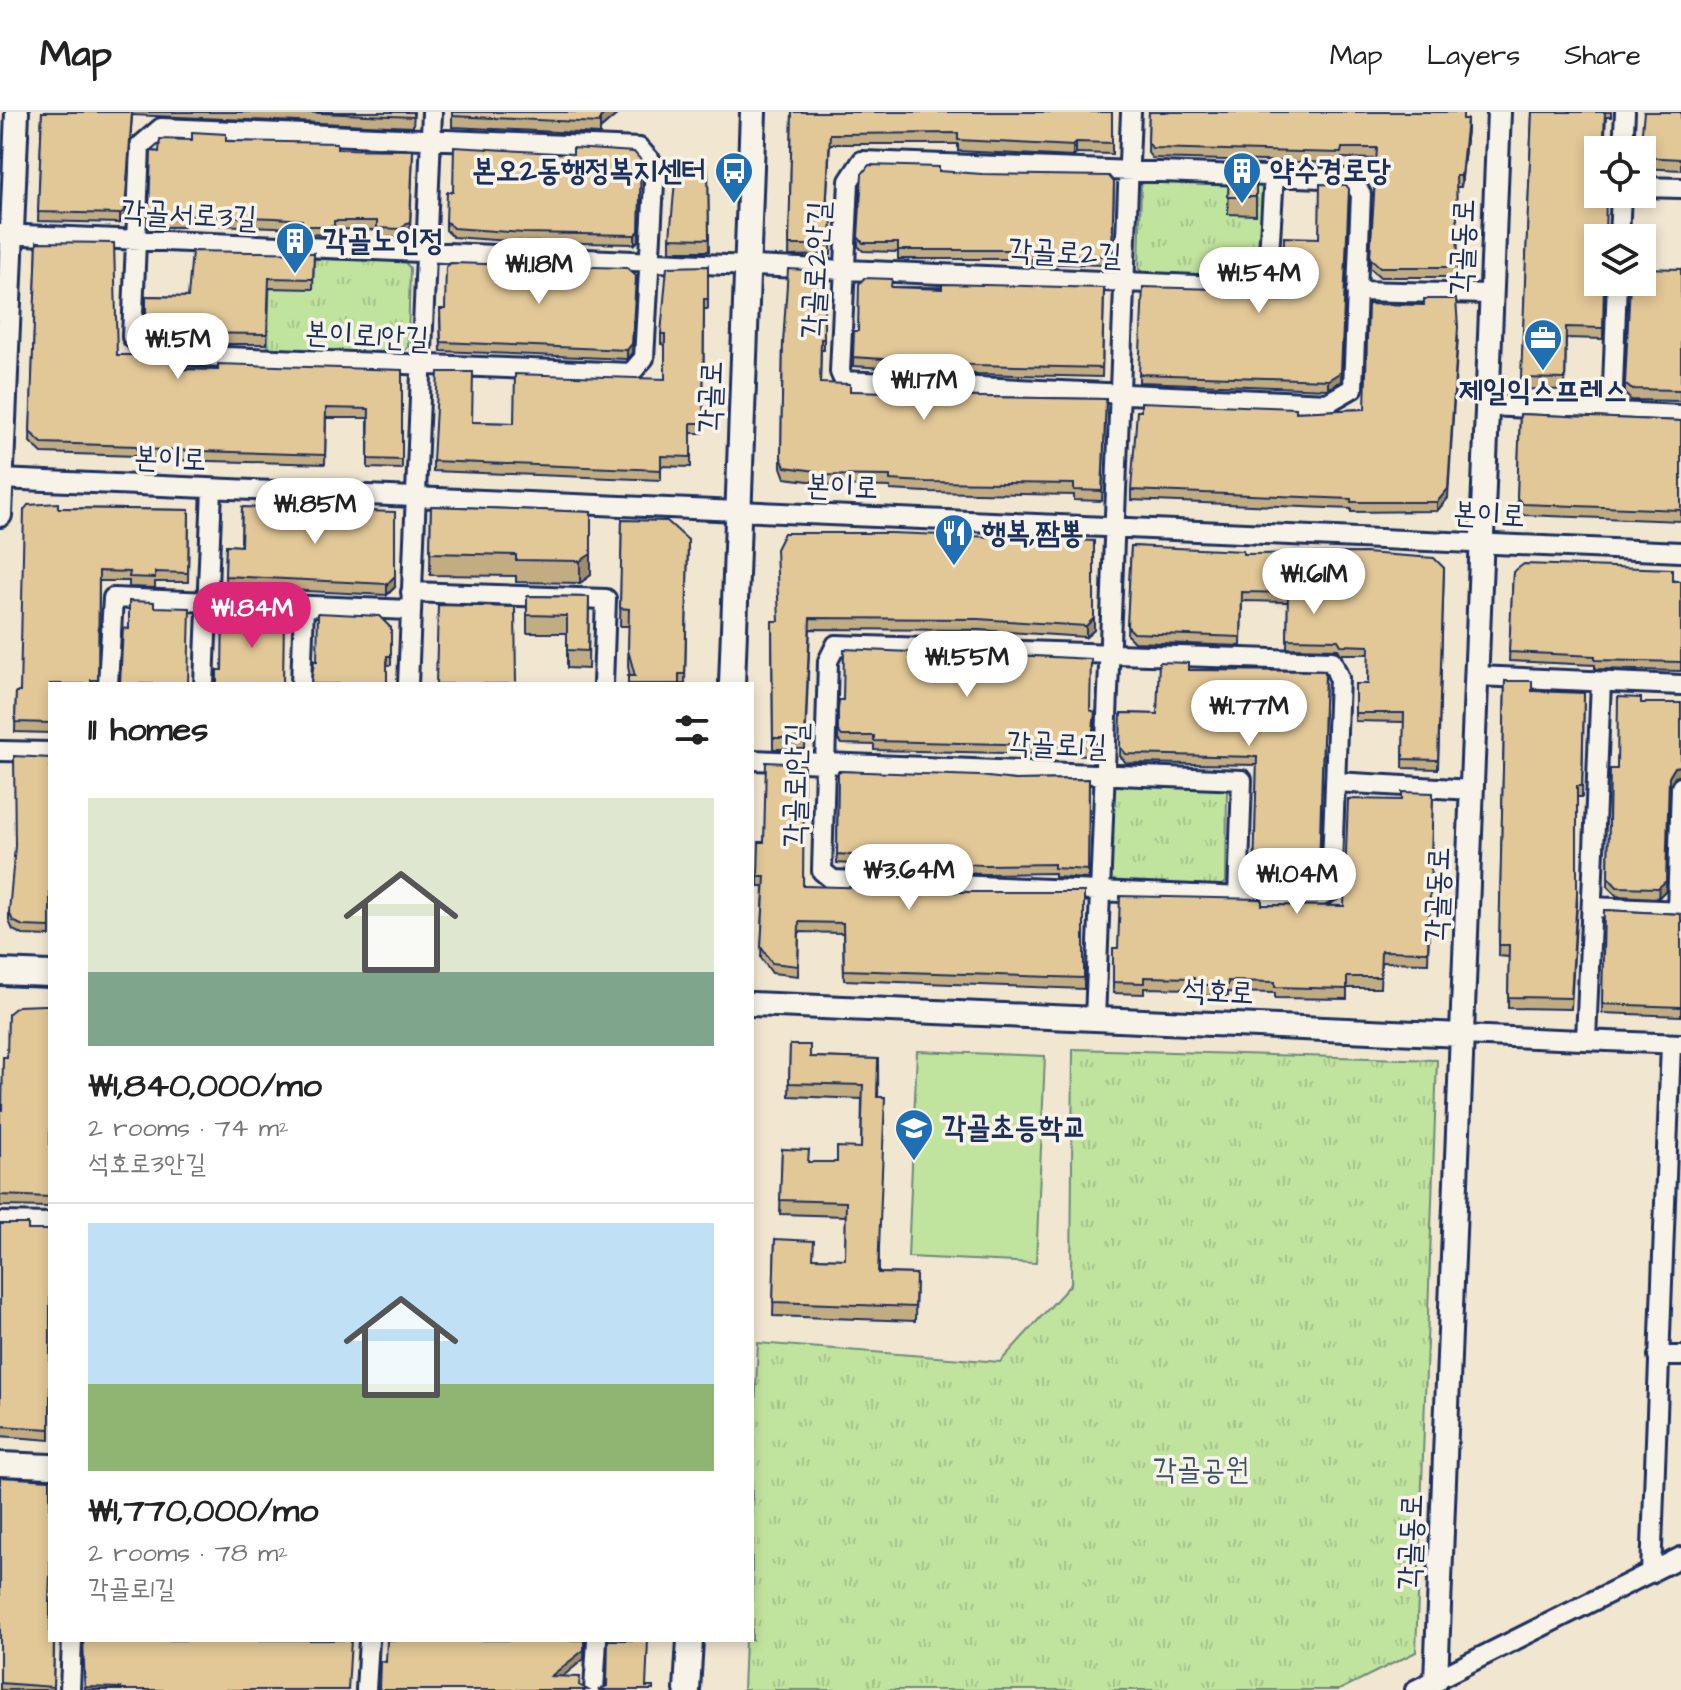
<!DOCTYPE html>
<html lang="en">
<head>
<meta charset="utf-8">
<style>
  :root { --surface:#fff; --page:#f2f2f2; --text:#222; --muted:#767676; --line:#e0e0e0; --accent:#db2777 }
  body { margin:0; font-family:"Architects Daughter","Poor Story",sans-serif; background:var(--page); color:var(--text); height:100vh; display:flex; flex-direction:column; font-size:30px; white-space:nowrap }
  * { box-sizing:border-box; margin:0 }
  p { font-size:26px; color:var(--muted) }
  .icon { flex:none; width:44px; height:44px; fill:none; stroke:currentColor; stroke-width:2; stroke-linecap:round; stroke-linejoin:round }
  .map { position:relative; flex:1; overflow:hidden }
  .panel { position:absolute; left:48px; top:570px; width:706px; height:960px; display:flex; flex-direction:column; background:var(--surface); border-radius:0px; box-shadow:0 4px 12px #0003 }
  .panel>* { flex:none }
  .buttons { position:absolute; left:1584px; top:24px; display:grid; gap:16px }
  .buttons a { display:grid; place-items:center; width:72px; height:72px; border-radius:0px; background:var(--surface); box-shadow:0 4px 12px #0003; font-size:40px }
  .price { position:absolute; translate:-50% -68px; padding:0 18px; border-radius:28px; background:#fff; color:#222; font-size:26px; line-height:52px; filter:drop-shadow(0 2px 4px #0008) }
  .price::after { content:''; position:absolute; left:50%; top:48px; width:24px; height:18px; margin-left:-12px; background:inherit; clip-path:polygon(0 0,100% 0,50% 100%) }
  .price.on { background:var(--accent); color:#fff }
  ul { padding:0; list-style:none }
  li { display:grid; align-content:center; gap:16px; height:424px; padding:0 40px }
  li+li { border-top:2px solid var(--line) }
  li span { display:grid; place-items:center; height:248px; border-radius:0px; color:#555 }
  li>.icon { margin-inline-start:auto }
  span .icon { width:144px; height:144px; fill:#fffc; stroke-width:1 }
  li b { font-size:34px }
  h2 { display:flex; justify-content:space-between; align-items:center; height:96px; padding:0 40px; font-size:34px }
  header { display:flex; align-items:center; gap:48px; box-sizing:border-box; height:112px; padding:0 40px; background:var(--surface); border-bottom:2px solid var(--line) }
  header strong { font-size:38px }
  nav { display:flex; gap:44px; margin-inline-start:auto; font-size:28px }
  .map>svg:first-child { display:block }
</style>
</head>
<body>
<header>
<strong>Map</strong>
<nav><a>Map</a><a>Layers</a><a>Share</a></nav>
</header>
<div class="map">
<svg width="1681" height="1578" viewBox="0 0 1681 1578">
  <defs>
    <pattern id="park-tufts" width="24" height="20" patternUnits="userSpaceOnUse" patternTransform="scale(2)"><rect width="24" height="20" fill="#c0e39d"/><path d="M3 7l-1-3M5 7V3M7 7l1-3M15 17l-1-3M17 17v-4M19 17l1-3" fill="none" stroke="#a4c38a"/></pattern>
  </defs>
  <rect width="100%" height="100%" fill="#f1e6d0"/>
  <filter id="ink" filterUnits="userSpaceOnUse"><feTurbulence type="fractalNoise" baseFrequency=".0125" numOctaves="2"/><feDisplacementMap in="SourceGraphic" scale="16" xChannelSelector="R" yChannelSelector="G"/><feConvolveMatrix kernelMatrix="1 2 1 2 8 2 1 2 1" color-interpolation-filters="sRGB"/></filter>
  <g filter="url(#ink)">
    <path fill="url(#park-tufts)" stroke="#6e897e" stroke-width="2" d="M1148,65L1259,67L1265,74L1263,159L1256,166L1146,164L1139,157L1141,71Z
      M270,146L404,149L410,156L408,235L402,241L268,239Z
      M1118,671L1221,673L1227,680L1226,770L1219,776L1116,774L1109,768L1111,677Z
      M1073,937L1437,948L1416,1540L1339,1578H743L745,1528H752V1368L758,1231L1000,1250L1071,1172Z"/>
    <path fill="#c0e39d" stroke="#6e897e" stroke-width="2" d="M917,939L1045,944L1036,1151L908,1145Z"/>
    <g fill="none" stroke-linecap="round" stroke-linejoin="round">
      <g stroke="#1b2f5e" stroke-width="24">
        <path id="minor" d="M161,16L639,36L655,54L644,246L631,261L148,242L132,225L140,34Z
          M1623,38L1625,0
          M862,49L1351,67L1361,82L1353,276L1327,291L844,269L840,260L849,69Z
          M1642,75L1681,76
          M0,122L1267,176L1274,62
          M1619,126L1621,82
          M1356,179L1490,182
          M1489,294L1681,303
          M1612,300L1617,170
          M0,367L1681,440
          M411,480L606,487L603,572
          M836,533L1332,549L1339,566L1331,779L1314,788L833,768L822,759L828,549Z
          M1477,564L1681,573
          M108,572L113,486L410,498
          M204,572L212,377
          M301,572L304,495
          M408,572L432,0
          M0,639L50,640
          M752,648L1242,668L1238,786
          M1336,670L1472,678
          M1592,795L1681,799
          M1677,798L1681,675
          M1095,907L1131,0
          M1462,923L1681,932
          M1586,928L1601,570
          M0,1110L50,1111
          M1658,1244H1681
          M1651,1461L1671,932
          M70,1578L72,1528
          M366,1578L369,1528
          M594,1578L597,1528
          M1415,1578L1681,1445"/>
      </g>
      <g stroke="#1b2f5e" stroke-width="28">
        <path id="tertiary" d="M0,403L17,0
          M752,892L1462,923
          M0,1352L50,1354
          M1436,1568L1499,0"/>
      </g>
      <g stroke="#1b2f5e" stroke-width="30">
        <path id="secondary" d="M732,572L753,0
          M0,860L50,862
          M687,1578L690,1528"/>
      </g>
      <use href="#minor" stroke="#f7f3e8" stroke-width="18"/>
      <use href="#tertiary" stroke="#f7f3e8" stroke-width="22"/>
      <use href="#secondary" stroke="#f7f3e8" stroke-width="24"/>
    </g>
    <path fill="#c2ac82" stroke="#1b2f5e" stroke-width="2" d="M42,0H414L413,15L132,3L125,107L120,111L38,109Z
      M452,0H620L600,17V22L452,15Z
      M792,0H1112V42L1076,41L1073,45L958,39V32H830L826,100H832L831,143L789,144Z
      M1149,0L1463,7L1467,17L1461,75H1456L1458,165H1380L1370,156L1376,47L1342,46L1341,51L1152,46L1148,41Z
      M1532,0H1611V5H1606L1605,23L1603,227L1566,226L1565,278L1521,277Z
      M1681,0V58L1642,56L1644,4Z
      M226,29L337,37L410,118L401,125H377V118L334,117V123L302,122V117L275,115L184,112V115H158L149,107L151,39L159,40Z
      M573,42L639,128L635,132L524,130L453,125L446,118V109L453,80Z
      M708,57L709,139H670V126Z
      M939,59L1112,146L1105,153L1031,151V147H898V140L863,139L858,134V125Z
      M1229,66L1256,67V103L1228,102Z
      M37,130L117,243L175,257L402,258V357L368,356V306H326L325,352L137,347V344L42,341L30,330Z
      M314,141L313,177L269,176L267,232H186L153,229L146,222V184L188,185Z
      M708,154V197H704L703,321H691V355L661,354V368L433,359V349L472,310L514,311L665,267V233L661,232V222Z
      M627,156L632,241L627,247L441,239L440,206L445,197Z
      M1681,157L1680,289L1631,288L1625,282V272Z
      M824,159V238H821L820,271L850,279L922,284L1106,287L1102,389L1074,388V383L926,380L890,378V375L816,373V370L785,366L781,355L783,231Z
      M891,175L1104,176L1102,265L975,262L853,254L854,219H858Z
      M1218,180L1253,188L1341,269L1328,277L1139,270V262Z
      M1424,193L1448,386L1437,399L1351,400V397L1131,388V378L1296,300L1365,297Z
      M1520,302L1681,309V409L1523,403L1517,397Z
      M431,394L591,400V463L580,471L516,470V464L430,463Z
      M242,395L395,475L387,483L225,475L226,433L241,434Z
      M58,396L189,398L188,470H155V476L129,475V469H99L98,572H50V621L15,620L16,580H20Z
      M622,408L688,428L685,572H628L630,564L628,555L629,514H620Z
      M1094,429V518L1086,525L978,518L810,517L805,637H773L772,509H778Z
      M1131,434L1444,456L1438,657L1403,656L1404,610L1355,609V572H1368L1369,542H1341L1338,537L1287,536L1288,490L1242,489L1241,534L1134,530L1127,523Z
      M1513,460L1681,469V559L1595,557V553L1509,549Z
      M527,484L589,485L588,557L567,556V521H527Z
      M391,516V553L317,549Z
      M909,543L1090,598L1095,609L1091,643L874,638V633L842,632L838,628L839,588H843Z
      M1188,558L1325,559L1319,768L1313,774L1254,773L1257,653L1126,651L1120,644L1121,601L1157,602Z
      M1505,569L1532,579L1584,581L1582,685H1577V793L1571,897L1508,896L1509,845L1499,844Z
      M1641,591H1681V663L1675,665L1669,675L1666,778L1658,786L1617,784L1608,775L1610,657H1617Z
      M50,646V824L23,823L13,818L9,809V800Z
      M838,659L1015,668L1089,667L1088,767L1054,765V761L983,762L837,751Z
      M1433,681L1428,851L1381,850L1380,876H1347V887L1275,886V881L1228,880V884H1193V877L1144,876V882L1113,881V836H1118L1262,793L1344,794L1402,688Z
      M764,730L803,774L879,780H1084V877L844,868L843,821L799,820L798,864L772,861L761,846L764,774H758V764Z
      M1604,798L1681,802V904L1602,901Z
      M50,893V1095L0,1094V998H2L7,945Z
      M790,933L810,945L878,947L879,1161L916,1162L915,1209L773,1204L775,1127L814,1146L845,1147L846,1104L780,1102L782,1037L809,1050H837L861,1036L862,987L789,984Z
      M0,1112L28,1118H50V1328L0,1324Z
      M0,1365L50,1368L49,1490L50,1528H61L60,1531H54L53,1578H0Z
      M82,1528L349,1578H85Z"/>
    <path fill="#9e8c6a" stroke="#1b2f5e" stroke-width="2" d="M132,0L125,107L120,111V102Z
      M606,0H620L600,17V6Z
      M1467,7V17L1461,75V64Z
      M1076,30V41L1073,45V34Z
      M413,38L410,118L401,125V117Z
      M641,48L639,128L635,132V123Z
      M1114,70L1112,146L1105,153V144Z
      M1349,77L1341,269L1328,277V268Z
      M636,164L632,241L627,247V238Z
      M1458,224L1448,386L1437,399V390Z
      M395,400V475L387,483V472Z
      M591,400V463L580,471V449Z
      M1094,506V518L1086,525V514Z
      M1325,559L1319,768L1313,774V765Z
      M1681,654V663L1675,665L1669,675L1666,778L1658,786L1669,665L1675,655Z
      M585,1528L584,1547L551,1574V1564Z"/>
    <path fill="#e2c897" stroke="#1b2f5e" stroke-width="2" d="M42,0H132L125,98L120,102L38,100Z
      M297,0H413V5Z
      M452,0H606L600,6V11L452,4Z
      M792,0H1112V31L1076,30L1073,34L958,28V21L830,22L826,100H832L831,133H789Z
      M1149,0H1463V7H1467L1461,64H1456L1458,155H1380L1370,146L1377,36H1342L1341,41L1152,36L1148,30Z
      M1532,0H1605L1604,23H1607V38H1598V82H1606L1605,126H1598V170H1604L1603,216L1566,215L1565,267L1521,266Z
      M1644,0H1681V47L1642,45V38H1640Z
      M192,20L226,22V29L337,31V37L413,38L410,109L401,117L377,116V109H334V114H302V108L275,106L184,103V106H158L149,98L151,39L159,40L160,27L192,28Z
      M454,35L573,42V36L634,40L641,48L639,119L635,123L524,121L453,116L446,109L447,80H453Z
      M869,53L939,55V59L982,62L1109,64L1114,70L1112,137L1105,144L1031,142V138H898V131H863L858,125L862,62Z
      M676,57H708L709,127L670,126Z
      M1235,62H1250V67H1256V85H1228L1229,66H1234Z
      M1320,72L1346,73L1349,77L1341,260L1328,268L1139,262L1143,175L1218,177V180L1253,181V188L1283,189L1284,125L1319,126Z
      M37,130L114,131L117,243H137V248L175,249V257L218,258V252L402,258V348L368,347L369,297L326,296L325,343L137,337V334L42,331L30,320Z
      M192,139L314,141L313,167L269,166L267,222L186,221L153,219L146,212V184L188,185Z
      M451,151L627,156L636,164L632,232L627,238L441,230L440,197H445L446,155Z
      M708,154V187H704L703,311H691V345L661,344V358L433,349L438,260H473L472,310L514,311L515,262L665,267V222H661L667,155Z
      M1642,156L1681,157V277L1680,278L1631,277L1625,272L1630,170H1642Z
      M788,157L824,159V227H821L820,271L850,272V279L892,280L899,277V273L921,274L922,284L1106,287L1102,379L1074,378V372L926,370L890,368V364L816,363V359L785,355L781,345L783,231Z
      M864,166L892,167L891,175L942,177V172L1104,176L1102,256L975,253L853,245L854,219H858L859,172Z
      M1424,187H1456L1458,215L1448,377L1437,390H1351V387L1131,378L1137,299H1141V290L1296,296V300L1365,297L1368,192L1424,193Z
      M1520,302L1681,309V398L1523,392L1517,386Z
      M58,391V396L189,398L188,461L155,460V466L129,465L130,460L99,459L98,568H91V572H50V611L15,610L16,580H20L24,398L28,393Z
      M431,394L591,400V442L580,449L516,448V443L430,441Z
      M242,395L395,400V464L387,472L225,464L226,433L241,434Z
      M622,408L667,409L688,428L685,562H679V572H628V564H635L628,538L629,497L620,496Z
      M784,421H891L1094,429V506L1086,514L978,507L810,506L805,626H773L772,509H779L776,437Z
      M1131,434L1243,439V442L1365,441L1434,446L1444,456L1438,648L1403,647L1404,601H1355V572H1368L1369,534L1341,533L1338,528L1287,527L1288,481L1242,480L1241,525L1134,521L1127,514Z
      M1524,452L1672,457V469H1681V550L1595,548V544L1509,540L1513,460Z
      M527,484L589,485L588,539L567,538V504L527,503Z
      M129,489L154,490V495L190,496L188,572H120L123,516L129,517Z
      M438,493L515,495L516,572H436Z
      M318,501L379,504L391,516V544H387V572H311L314,549H317Z
      M223,503L284,505L283,572H217V558H222Z
      M844,537L910,540L909,543L995,545V542L1091,547L1090,598L1095,600L1091,634L874,629V624H842L838,619V598L839,588H843Z
      M1159,550L1188,551V558L1325,559L1319,759L1313,765H1254L1257,645L1126,642L1120,635L1121,601L1157,602Z
      M1505,569H1532V579L1584,581L1582,674H1577V782L1571,886L1508,885L1509,833H1499Z
      M1618,585L1641,586V591H1681V654L1675,655L1669,665L1666,769L1658,776L1617,775L1608,765L1610,657H1617Z
      M14,644L50,646V815L23,814L13,809L9,800L15,734Z
      M766,650L804,652L803,774L879,776V780H1084V866L844,858L843,811L799,810L798,854L772,851L761,835L765,764H758L759,730H764Z
      M838,659L979,664L1015,668L1089,667L1088,758L1054,756V752L983,753L837,742Z
      M1402,680L1433,681L1428,840L1381,839L1380,865H1347V877L1275,875V870L1228,869V873H1193L1194,866L1144,865V871L1113,870V836H1118L1120,784L1262,787V793L1344,794L1348,687L1402,688Z
      M1604,798L1681,802V895L1602,892Z
      M44,893H50V1085L0,1083V998H2L3,945H7L8,902L18,894Z
      M790,933H810V945L878,947L877,985H885L878,1161L916,1162L915,1195L773,1190L775,1127L814,1129L813,1146L845,1147L846,1090L780,1088L782,1037L809,1038L808,1050H837V1035L861,1036L863,973L789,971Z
      M0,1112H28V1118H50V1317L0,1314Z
      M0,1365L50,1368V1462L49,1490H50V1528H54L53,1575L0,1571Z
      M83,1528H351L348,1578H120L121,1576L85,1575Z
      M387,1528H584V1538L551,1564L580,1565L579,1573L588,1578H381L379,1577L380,1549L386,1550Z
      M608,1528H648L646,1575H653V1578H598L607,1574Z"/>
  </g>
  <defs>
    <g id="bus-pin" transform="scale(2)"><path d="M0 17L-7.5 6A9.5 9.5 0 1 1 7.5 6Z" fill="#1f6fb2" stroke="#f7f3e8"/><path d="M-5-6H5V4H4V6H2V4H-2V6H-4V4H-5ZM-3.5-4V0h7V-4ZM-3.5 1.2v1.5H-2V1.2ZM2 1.2v1.5H3.5V1.2Z" fill="#fff"/></g>
    <g id="building-pin" transform="scale(2)"><path d="M0 17L-7.5 6A9.5 9.5 0 1 1 7.5 6Z" fill="#1f6fb2" stroke="#f7f3e8"/><path d="M-4-6H4V6H1V3H-1V6H-4ZM-2.5-4.3h1.7v1.8h-1.7ZM.8-4.3h1.7v1.8H.8ZM-2.5-1h1.7V.8h-1.7ZM.8-1h1.7V.8H.8Z" fill="#fff"/></g>
    <g id="office-pin" transform="scale(2)"><path d="M0 17L-7.5 6A9.5 9.5 0 1 1 7.5 6Z" fill="#1f6fb2" stroke="#f7f3e8"/><path d="M-6-3h4V-5.5h4V-3h4V5H-6ZM-1-4.5V-3h2v-1.5ZM-6 0V1H6V0Z" fill="#fff"/></g>
    <g id="restaurant-pin" transform="scale(2)"><path d="M0 17L-7.5 6A9.5 9.5 0 1 1 7.5 6Z" fill="#1f6fb2" stroke="#f7f3e8"/><path d="M-5-6h1v4h1v-4h1v4h1v-4h1v5L-1.5 .5V6h-2V.5L-5-1ZM5-6V6H3V1.5H1.5Q1.5-4 5-6Z" fill="#fff"/></g>
    <g id="school-pin" transform="scale(2)"><path d="M0 17L-7.5 6A9.5 9.5 0 1 1 7.5 6Z" fill="#1f6fb2" stroke="#f7f3e8"/><path d="M0-5L7-2L0 1L-7-2ZM-4 1L0 2.5L4 1V4Q0 6-4 4Z" fill="#fff"/></g>
  </defs>
  <g fill-rule="evenodd">
    <use href="#bus-pin" x="734" y="59"/>
    <use href="#building-pin" x="1242" y="59"/>
    <use href="#building-pin" x="295" y="129"/>
    <use href="#office-pin" x="1543" y="226"/>
    <use href="#restaurant-pin" x="954" y="421"/>
    <use href="#school-pin" x="914" y="1016"/>
  </g>
  <g text-anchor="middle" dominant-baseline="central" stroke-width="7" stroke-linejoin="round" paint-order="stroke">
    <g font-size="30" font-weight="bold" fill="#1b2f5e" stroke="#f7f3e8" text-anchor="start">
      <text x="706" y="59" text-anchor="end">본오2동행정복지센터</text>
      <text x="1270" y="59">약수경로당</text>
      <text x="323" y="129">각골노인정</text>
      <text x="1543" y="279" text-anchor="middle">제일익스프레스</text>
      <text x="982" y="421">행복,짬뽕</text>
      <text x="942" y="1016">각골초등학교</text>
    </g>
    <g font-size="30" fill="#1b2f5e" stroke="#f7f3e8">
      <text transform="translate(189 103) rotate(3)">각골서로3길</text>
      <text transform="translate(1463 135) rotate(-88)">각골동로</text>
      <text transform="translate(1065 141) rotate(3)">각골로2길</text>
      <text transform="translate(816 158) rotate(-87)">각골로2안길</text>
      <text transform="translate(367 224) rotate(3)">본이로1안길</text>
      <text transform="translate(711 285) rotate(-88)">각골로</text>
      <text transform="translate(170 347) rotate(2)">본이로</text>
      <text transform="translate(842 375) rotate(2)">본이로</text>
      <text transform="translate(1489 403) rotate(3)">본이로</text>
      <text transform="translate(1057 633) rotate(2)">각골로1길</text>
      <text transform="translate(796 673) rotate(-89)">각골로1안길</text>
      <text transform="translate(1438 783) rotate(-88)">각골동로</text>
      <text transform="translate(1218 880) rotate(3)">석호로</text>
      <text transform="translate(1411 1430) rotate(-88)">각골동로</text>
    </g>
    <g font-size="30" fill="#3c536b" stroke="#f7f3e8">
      <text x="1201" y="1358">각골공원</text>
    </g>
  </g>
</svg>
<div class="buttons">
<a><svg class="icon" aria-label="locate" viewBox="0 0 24 24"><circle cx="12" cy="12" r="6"/><path d="M12 2v4M12 18v4M2 12h4M18 12h4"/></svg></a>
<a><svg class="icon" aria-label="layers" viewBox="0 0 24 24"><path d="M12 4l9 5-9 5-9-5zM3 14l9 5 9-5"/></svg></a>
</div>
<b class="price" style="left:539px;top:194px">₩1.18M</b>
<b class="price" style="left:1259px;top:203px">₩1.54M</b>
<b class="price" style="left:178px;top:269px">₩1.5M</b>
<b class="price" style="left:924px;top:310px">₩1.17M</b>
<b class="price" style="left:315px;top:434px">₩1.85M</b>
<b class="price" style="left:1314px;top:504px">₩1.61M</b>
<b class="price on" style="left:252px;top:538px">₩1.84M</b>
<b class="price" style="left:967px;top:587px">₩1.55M</b>
<b class="price" style="left:1249px;top:636px">₩1.77M</b>
<b class="price" style="left:909px;top:800px">₩3.64M</b>
<b class="price" style="left:1297px;top:804px">₩1.04M</b>
<section class="panel">
<h2>11 homes<svg class="icon" aria-label="filters" viewBox="0 0 24 24"><path d="M4 7h16M4 17h16"/><circle cx="9" cy="7" r="2"/><circle cx="15" cy="17" r="2"/></svg></h2>
<ul>
<li><span style="background:linear-gradient(#dfe7d0 70%,#7fa58c 0)"><svg class="icon" aria-label="home" viewBox="0 0 24 24"><path d="M3 11l9-7 9 7M6 9v11h12V9"/></svg></span><div><b>₩1,840,000/mo</b><p>2 rooms · 74 m²</p><p>석호로3안길</p></div></li>
<li><span style="background:linear-gradient(#bfe0f5 65%,#8fb573 0)"><svg class="icon" aria-label="home" viewBox="0 0 24 24"><path d="M3 11l9-7 9 7M6 9v11h12V9"/></svg></span><div><b>₩1,770,000/mo</b><p>2 rooms · 78 m²</p><p>각골로1길</p></div></li>
</ul>
</section>
</div>
</body>
</html>
